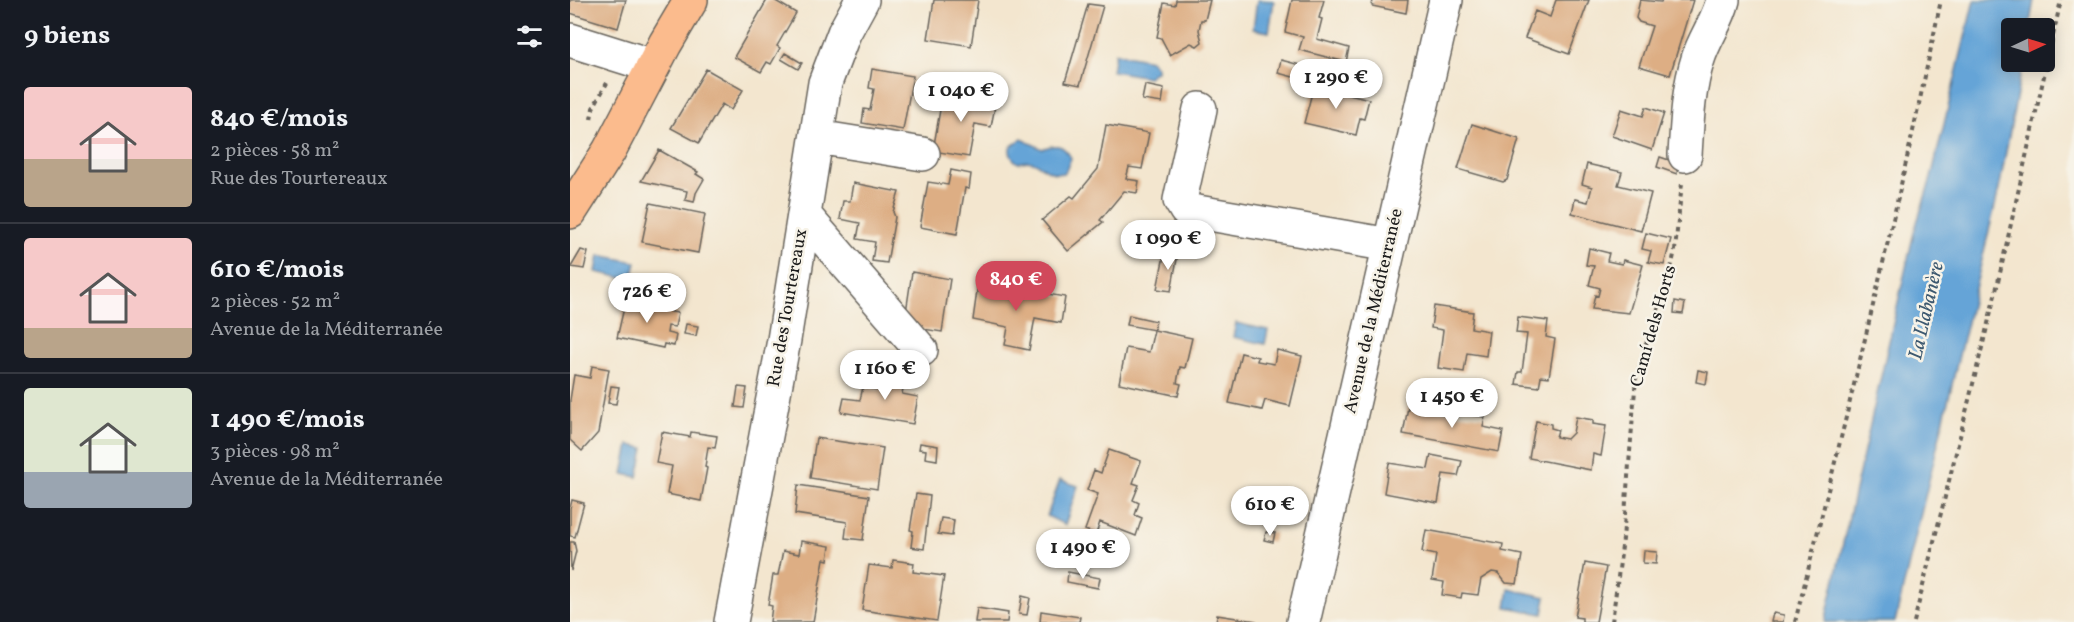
<!DOCTYPE html>
<html lang="fr">
<head>
<meta charset="utf-8">
<style>
  :root { --surface:#171b24; --page:#20242c; --text:#f1f3f6; --muted:#9ea1a6; --line:#363941; --accent:#d1495b }
  body { margin:0; font-family:Vollkorn,serif; background:var(--page); color:var(--text); height:100vh; display:flex; flex-direction:column; font-size:22px; white-space:nowrap }
  * { box-sizing:border-box; margin:0 }
  p { font-size:20px; color:var(--muted) }
  .icon { flex:none; width:33px; height:33px; fill:none; stroke:currentColor; stroke-width:2; stroke-linecap:round; stroke-linejoin:round }
  .map { position:relative; flex:1; overflow:hidden }
  .sheet { display:flex; flex-direction:column; background:var(--surface); width:570px }
  .sheet>* { flex:none }
  .needle { width:39px; rotate:86deg }
  .controls { position:absolute; left:1431px; top:18px; display:grid; gap:12px }
  .controls a { display:grid; place-items:center; width:54px; height:54px; border-radius:6px; background:var(--surface); box-shadow:0 3px 15px #0003; font-size:30px }
  .price { position:absolute; translate:-50% -51px; padding:0 14px; border-radius:21px; background:#fff; color:#222; font-size:20px; line-height:39px; filter:drop-shadow(0 2px 3px #0008) }
  .price::after { content:''; position:absolute; left:50%; top:36px; width:18px; height:14px; margin-left:-9px; background:inherit; clip-path:polygon(0 0,100% 0,50% 100%) }
  .price.current { background:var(--accent); color:#fff }
  ul { padding:0; list-style:none }
  li { display:flex; align-items:center; gap:18px; height:150px; padding:0 24px }
  li+li { border-top:2px solid var(--line) }
  li span { display:grid; place-items:center; flex:none; width:168px; height:120px; border-radius:6px; color:#555 }
  li>.icon { margin-inline-start:auto }
  span .icon { width:72px; height:72px; fill:#fffc; stroke-width:1 }
  li b { font-size:26px }
  h2 { display:flex; justify-content:space-between; align-items:center; height:72px; padding:0 24px; font-size:26px }
  main { display:flex; flex:1; min-height:0 }
  .map>svg:first-child { display:block }
</style>
</head>
<body>
<main>
<section class="sheet">
<h2>9 biens<svg class="icon" aria-label="filters" viewBox="0 0 24 24"><path d="M4 7h16M4 17h16"/><circle cx="9" cy="7" r="2"/><circle cx="15" cy="17" r="2"/></svg></h2>
<ul>
<li><span style="background:linear-gradient(#f6c9c9 60%,#b9a48a 0)"><svg class="icon" aria-label="home" viewBox="0 0 24 24"><path d="M3 11l9-7 9 7M6 9v11h12V9"/></svg></span><div><b>840 €/mois</b><p>2 pièces · 58 m²</p><p>Rue des Tourtereaux</p></div></li>
<li><span style="background:linear-gradient(#f6c9c9 75%,#b9a48a 0)"><svg class="icon" aria-label="home" viewBox="0 0 24 24"><path d="M3 11l9-7 9 7M6 9v11h12V9"/></svg></span><div><b>610 €/mois</b><p>2 pièces · 52 m²</p><p>Avenue de la Méditerranée</p></div></li>
<li><span style="background:linear-gradient(#dfe7d0 70%,#9aa5b1 0)"><svg class="icon" aria-label="home" viewBox="0 0 24 24"><path d="M3 11l9-7 9 7M6 9v11h12V9"/></svg></span><div><b>1 490 €/mois</b><p>3 pièces · 98 m²</p><p>Avenue de la Méditerranée</p></div></li>
</ul>
</section>
<div class="map">
<svg width="1504" height="622" viewBox="0 0 1504 622">
  <rect width="100%" height="100%" fill="#f7f3e8"/>
  <filter id="ink" filterUnits="userSpaceOnUse"><feTurbulence type="fractalNoise" baseFrequency=".0167" numOctaves="2"/><feDisplacementMap in="SourceGraphic" scale="12" xChannelSelector="R" yChannelSelector="G"/><feConvolveMatrix kernelMatrix="1 2 1 2 8 2 1 2 1" color-interpolation-filters="sRGB"/></filter>
  <filter id="wash" filterUnits="userSpaceOnUse"><feTurbulence type="fractalNoise" baseFrequency=".008" numOctaves="4" result="noise"/><feDisplacementMap in="SourceGraphic" scale="24" xChannelSelector="R" yChannelSelector="G"/><feGaussianBlur stdDeviation="1.35" result="paint"/><feColorMatrix in="noise" values="0 0 0 0 0 0 0 0 0 0 0 0 0 0 0 0 0 1.4 0 .05"/><feComposite in="paint" operator="in"/></filter>
  <g filter="url(#wash)">
    <rect width="100%" height="100%" fill="#f3e6cf"/>
    <path fill="#65a4d7" stroke="#40607a" stroke-width="1.5" d="M687,0L704,1L699,32L683,29Z
      M1404,0H1464L1459,28H1442V62H1453L1429,189L1325,622H1255L1344,232L1361,178Z
      M545,53L581,60L586,67V71L578,77L542,71Z
      M452,139L472,149C485,144 493,143 501,158L495,173C473,177 470,155 448,163C442,159 439,154 440,147Z
      M29,255L66,262L62,280L26,272Z
      M666,323L698,330L695,344L663,337Z
      M59,445L74,448L68,477L53,474Z
      M490,480L508,486L495,525L477,516Z
      M939,589L976,597L973,614L936,607Z"/>
    <g id="blocks">
      <path fill="#ddae84" d="M0,0H56L48,28L0,13Z
        M197,0H204L226,13L207,46L210,48L201,64L197,62L191,72L164,57Z
        M364,0H408L401,46L358,39Z
        M606,0H640L635,20H631L629,30L632,42L627,46L621,43L600,55L591,38L587,37L594,3L605,5Z
        M722,0H754L749,18L752,19L747,39L779,48L776,62L729,50L733,37L715,32Z
        M803,0H838L836,13L802,6Z
        M986,0H1019L999,54L955,38L965,11L980,17Z
        M1070,0L1091,2L1092,0H1123L1100,75L1069,66L1082,26L1069,22L1066,18Z
        M518,4L533,6L510,85L495,82Z
        M215,53L232,63L228,69L211,59Z
        M711,60L734,66L731,79L708,73Z
        M136,69L173,90L161,110L152,104L129,143L101,128Z
        M302,69L343,76L333,130L292,123L294,109L300,110L304,89L299,88Z
        M575,85L594,89L592,103L572,100Z
        M744,85L799,99L794,119L790,118L786,135L734,123Z
        M373,92L426,101L421,127L405,124L399,157L363,151Z
        M1076,107L1094,113L1082,150L1042,136L1051,109L1073,116Z
        M902,124L949,139L937,180L933,182L888,169Z
        M536,125L579,133L572,169L559,167L556,179L569,181L567,193L554,191L530,220L533,222L498,251L472,220L501,196L504,198L528,169Z
        M89,150L128,172L126,174L134,179L126,193L124,202L115,200L117,191L71,181Z
        M1090,157L1108,163L1107,174L1087,167Z
        M1017,164L1052,172L1048,185L1081,193L1071,231L1002,213L1005,199L1018,202L1022,187L1012,184Z
        M381,170L401,174L399,189L395,188L387,234L350,227L358,182L378,185Z
        M283,183L329,192L323,212L325,217L317,263L302,261L305,242L287,239L290,223L270,219L273,201H280Z
        M80,203L135,214L128,253L72,242Z
        M1076,233L1101,239L1094,265L1078,262L1081,251L1072,249Z
        M1019,248L1039,253L1037,261L1052,264L1053,260L1073,265L1059,313L1022,309L1025,295L1028,296L1030,288L1019,285L1024,266L1016,265Z
        M11,250L18,252L14,269L1,267Z
        M595,251L608,254L601,291L587,289Z
        M342,272L380,279L372,332L334,326Z
        M408,284L441,290L440,294L460,297L461,291L495,297L491,323L465,318L459,350L435,345L438,327L403,320Z
        M56,299L102,308L101,312L108,313L105,327L98,326L97,333L106,335L104,346L94,344L93,348L47,338Z
        M1105,301L1115,303L1113,314L1104,313Z
        M864,306L903,312L901,328L919,331L916,356L897,353L894,372L868,368L873,330L861,328Z
        M559,315L586,321L584,330L557,325Z
        M948,317L978,321L976,337L985,339L979,377L971,376L969,387L946,384L948,372H952L957,334L946,333Z
        M116,324L128,326L126,336L114,334Z
        M584,330L622,338L615,368L610,367L607,383L611,384L608,396L549,383L556,348L579,352Z
        M707,350L732,356L720,406L695,400L692,410L659,403L671,353L688,357L687,361L704,364Z
        M22,366L39,369L28,433L12,451L0,440V400L4,375L20,378Z
        M317,368L336,371L332,394L348,397L343,424L271,412L274,398L290,400L293,387L309,390L310,380H315Z
        M1128,370L1138,372L1136,384L1126,382Z
        M41,386L49,387L46,404L38,403Z
        M168,387L177,388L174,408L165,407Z
        M838,407L915,417L913,427L933,431L929,452L833,434Z
        M1006,417L1023,420V424L1036,426L1031,456L1023,454L1021,470L959,458L966,421L981,424V428L988,430L986,437L997,439L1003,433Z
        M92,432L120,437L121,432L147,436L145,448L138,447L135,467L137,468L131,501L97,494L102,466L86,463Z
        M246,438L313,448L307,489L240,478Z
        M350,443L368,446L367,460L355,458L356,450L349,449Z
        M539,450L571,461L563,483L569,485L563,500L569,503L565,515L572,518L566,536L530,522L526,534L515,530L528,494L517,490L524,470L531,473Z
        M861,455L892,461L888,476L873,474L868,503L814,493L819,463L858,469Z
        M228,485L299,496L293,540L275,538L277,522L225,514Z
        M346,494L360,496L354,549L341,547L343,531L340,530Z
        M2,500L14,503L5,537L0,536V508Z
        M371,518L384,520L382,536L368,534Z
        M856,530L933,544L932,551L952,555L947,584L936,583L928,573L922,572L911,579L908,595L892,593L891,598L872,595L874,582L862,580L866,555L852,552Z
        M696,532L705,533L703,542L694,540Z
        M231,541L260,546L258,560L254,559L243,622H200L202,606L198,605L203,575H208L213,551L229,554Z
        M0,542H4L6,551L1,571Z
        M1074,551L1087,552L1086,564L1073,563Z
        M323,560L344,563L343,572L374,576L367,621L292,610L299,565L322,568Z
        M1015,563L1036,567L1026,622H1012V618L1005,617Z
        M498,572L530,578L528,588L497,582Z
        M452,596L460,598L457,615L449,614Z
        M407,608L438,613L437,622H405Z
        M471,611L510,617L509,622H470Z
        M1203,613L1214,615L1213,622H1201Z
        M647,615L686,621V622H646Z"/>
    </g>
  </g>
  <g filter="url(#ink)">
    <use href="#blocks" fill-opacity="0" stroke="#67635b" stroke-width="1.5"/>
    <g fill="none" stroke-linecap="round" stroke-linejoin="round">
      <g stroke="#67635b" stroke-width="36">
        <path id="minor" d="M0,40L83,66
          M630,109L610,200L616,210L820,245
          M247,137L353,154
          M1115,155C1117,123 1118,90 1128,59C1134,39 1148,21 1153,0
          M234,215L351,350
          M161,622L214,340L255,83L274,33L292,0
          M733,622L876,0"/>
      </g>
      <g stroke="#67635b" stroke-width="36">
        <path id="major" d="M0,212L39,151L95,44L121,0"/>
      </g>
      <path stroke="#67635b" stroke-width="4" stroke-dasharray="4.5 4.5" stroke-linecap="butt" d="M21,119L23,108L37,83
        M1042,622L1053,539L1066,377L1079,335L1099,278L1105,250L1112,183
        M1225,622C1277,416 1328,209 1371,0
        M1344,622L1426,291L1491,0"/>
      <use href="#minor" stroke="#fff" stroke-width="33"/>
      <use href="#major" stroke="#fbbb8d" stroke-width="33"/>
    </g>
  </g>
  <g text-anchor="middle" dominant-baseline="central" stroke-width="5" stroke-linejoin="round" paint-order="stroke">
    <g font-size="18" fill="#1c1c1c" stroke="#f7f3e8">
      <text transform="translate(218 308) rotate(-80)">Rue des Tourtereaux</text>
      <text transform="translate(804 311) rotate(-77)">Avenue de la Méditerranée</text>
      <text transform="translate(1084 326) rotate(-74)">Camí dels Horts</text>
    </g>
    <g font-size="20" font-style="italic" fill="#3d5970" stroke="#f7f3e8">
      <text transform="translate(1357 311) rotate(-77)">La Llabanère</text>
    </g>
  </g>
</svg>
<div class="controls">
<a><svg class="needle" viewBox="-14 -14 28 28"><path d="M0-13l5 13h-10z" fill="#e53935"/><path d="M0 13l5-13h-10z" fill="#9ea1a6"/></svg></a>
</div>
<b class="price" style="left:766px;top:110px">1 290 €</b>
<b class="price" style="left:391px;top:123px">1 040 €</b>
<b class="price" style="left:598px;top:271px">1 090 €</b>
<b class="price current" style="left:446px;top:312px">840 €</b>
<b class="price" style="left:77px;top:324px">726 €</b>
<b class="price" style="left:315px;top:401px">1 160 €</b>
<b class="price" style="left:882px;top:429px">1 450 €</b>
<b class="price" style="left:700px;top:537px">610 €</b>
<b class="price" style="left:513px;top:580px">1 490 €</b>
</div>
</main>
</body>
</html>
